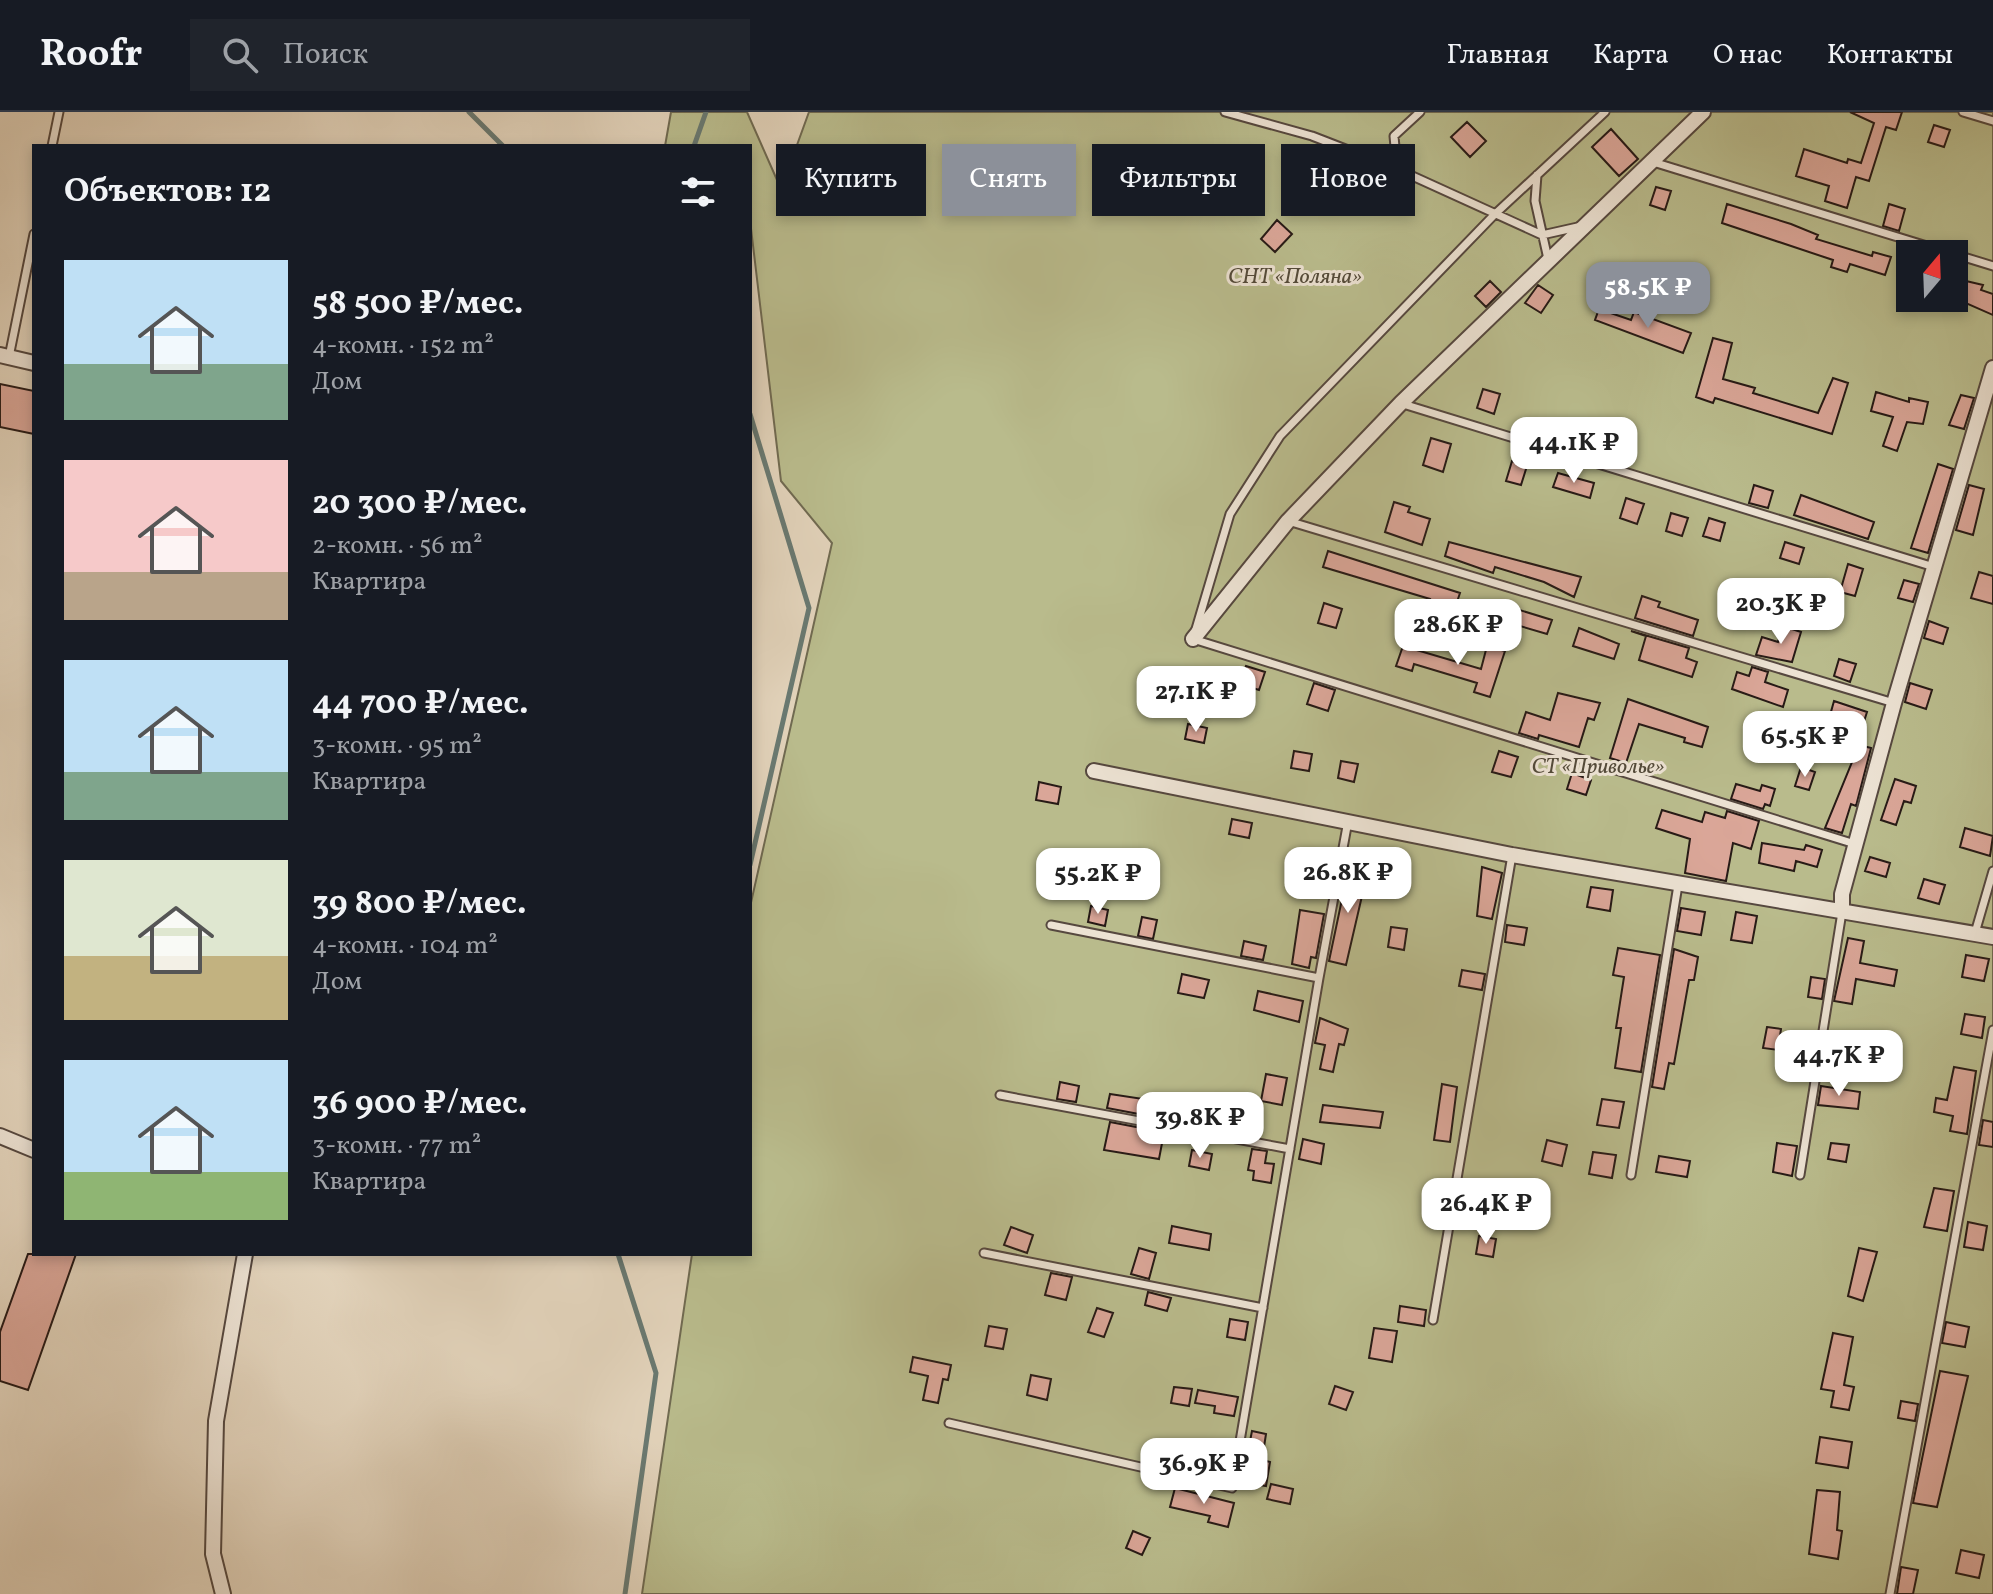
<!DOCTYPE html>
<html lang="ru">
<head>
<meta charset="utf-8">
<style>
  :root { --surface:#171b24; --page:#20242c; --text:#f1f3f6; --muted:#9ea1a6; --line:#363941; --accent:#8c9099 }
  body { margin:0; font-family:Vollkorn,serif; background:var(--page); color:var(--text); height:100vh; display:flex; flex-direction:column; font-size:30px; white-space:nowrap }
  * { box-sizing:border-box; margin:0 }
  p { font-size:26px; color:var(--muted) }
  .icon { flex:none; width:44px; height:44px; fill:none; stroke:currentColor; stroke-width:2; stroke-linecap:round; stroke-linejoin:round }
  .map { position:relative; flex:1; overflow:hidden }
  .side { position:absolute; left:32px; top:32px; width:720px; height:1112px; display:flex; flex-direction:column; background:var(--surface); border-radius:0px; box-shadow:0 4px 12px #0003 }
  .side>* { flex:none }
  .banner { position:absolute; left:776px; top:32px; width:760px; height:72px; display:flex; gap:16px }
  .needle { width:52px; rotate:19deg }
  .controls { position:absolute; left:1896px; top:128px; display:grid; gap:16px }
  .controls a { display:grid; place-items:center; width:72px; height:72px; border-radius:0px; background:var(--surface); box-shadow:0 4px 12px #0003; font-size:40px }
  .price { position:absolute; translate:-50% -68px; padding:0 18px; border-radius:16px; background:#fff; color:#222; font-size:26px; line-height:52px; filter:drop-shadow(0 2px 4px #0008) }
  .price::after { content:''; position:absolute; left:50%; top:48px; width:24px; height:18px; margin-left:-12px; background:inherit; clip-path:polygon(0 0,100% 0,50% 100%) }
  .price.on { background:var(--accent); color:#fff }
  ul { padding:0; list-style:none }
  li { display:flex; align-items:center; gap:24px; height:200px; padding:0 32px }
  li span { display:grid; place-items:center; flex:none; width:224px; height:160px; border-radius:0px; color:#555 }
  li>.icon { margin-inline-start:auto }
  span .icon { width:96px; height:96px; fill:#fffc; stroke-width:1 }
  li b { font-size:34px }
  h2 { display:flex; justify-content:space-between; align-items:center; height:96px; padding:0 32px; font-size:34px }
  .chip { padding:0 28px; border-radius:0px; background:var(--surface); box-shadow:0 4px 12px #0003; font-size:28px; line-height:72px }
  .chip.on { background:var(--accent); color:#fff }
  header { display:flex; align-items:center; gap:48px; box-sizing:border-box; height:112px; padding:0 40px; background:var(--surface); border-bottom:2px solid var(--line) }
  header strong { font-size:38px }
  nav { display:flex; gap:44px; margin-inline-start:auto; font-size:28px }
  .search { width:560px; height:72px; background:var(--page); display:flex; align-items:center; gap:20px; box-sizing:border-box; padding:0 28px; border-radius:0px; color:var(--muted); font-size:30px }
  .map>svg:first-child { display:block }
</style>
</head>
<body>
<header>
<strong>Roofr</strong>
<div class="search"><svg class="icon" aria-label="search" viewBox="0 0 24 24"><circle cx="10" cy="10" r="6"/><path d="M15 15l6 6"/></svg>Поиск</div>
<nav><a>Главная</a><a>Карта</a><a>О нас</a><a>Контакты</a></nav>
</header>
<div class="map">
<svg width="1993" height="1482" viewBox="0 0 1993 1482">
  <rect width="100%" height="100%" fill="#e2d3bb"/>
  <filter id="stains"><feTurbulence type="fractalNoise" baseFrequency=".0025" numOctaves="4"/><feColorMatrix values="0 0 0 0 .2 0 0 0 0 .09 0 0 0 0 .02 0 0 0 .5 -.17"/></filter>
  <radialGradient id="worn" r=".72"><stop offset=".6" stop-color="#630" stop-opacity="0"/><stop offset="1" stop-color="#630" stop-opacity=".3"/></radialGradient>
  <path fill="#b9bb8c" stroke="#706a51" stroke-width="2" fill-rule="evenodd" d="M671,0H747L781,77L809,0H1993V1482H642L692,1142H750V795L832,431L781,369L750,108V34H665ZM1910,142H1954V186H1910Z"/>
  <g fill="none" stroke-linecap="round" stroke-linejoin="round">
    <path stroke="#697971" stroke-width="5" d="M469,0L503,34
      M694,34L706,0
      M750,302L809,496L750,753
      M618,1142L656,1261L625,1482"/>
  </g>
  <path fill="#daa698" stroke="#271a16" stroke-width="2" d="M1850,0H1902L1896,18L1886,15L1869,69L1856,65L1847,96L1825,89L1829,74L1796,64L1804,37L1847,51L1848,47L1861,51L1874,11Z
    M1467,10L1486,29L1470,45L1451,25Z
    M1934,13L1950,18L1944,35L1928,30Z
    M1611,17L1638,47L1619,64L1592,35Z
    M1656,75L1671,79L1665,98L1650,93Z
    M1727,92L1791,112L1818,123L1816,127L1872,144L1873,140L1891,145L1885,163L1850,152L1847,160L1831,155L1833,148L1722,111Z
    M1889,92L1905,97L1899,119L1883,114Z
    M1277,108L1292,122L1275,140L1261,127Z
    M1490,169L1501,180L1486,195L1475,184Z
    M1966,169L1983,173L1981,178L1993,182V203L1961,189Z
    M1538,173L1553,183L1541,201L1525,191Z
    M1599,197L1631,208L1634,200L1691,221L1683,241L1595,208Z
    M1713,226L1732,231L1723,267L1755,276L1753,281L1818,301L1833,266L1848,271L1832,322L1715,286L1713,291L1696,285Z
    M0,272L34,279V322L0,315Z
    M1483,277L1500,282L1494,302L1477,296Z
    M1876,280L1909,290V286L1928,290L1923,312L1907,310L1897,339L1883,334L1893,305L1871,299Z
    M1961,283L1974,286L1964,317L1949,313Z
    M1431,326L1451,332L1443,360L1423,353Z
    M1512,349L1527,354L1521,373L1506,369Z
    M1938,352L1953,357L1928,441L1911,436Z
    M1558,361L1594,371L1590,386L1553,375Z
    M1754,373L1773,379L1768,396L1749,391Z
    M1969,373L1984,377L1973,423L1956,418Z
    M1801,383L1874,410L1868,427L1794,403Z
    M1626,386L1644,392L1637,412L1620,406Z
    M1394,390L1410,395L1408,400L1430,407L1422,433L1385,420Z
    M1671,401L1688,406L1682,424L1666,419Z
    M1709,406L1725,411L1720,429L1703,424Z
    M1449,430L1581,465L1574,485L1544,470L1495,455L1493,461L1445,444Z
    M1785,430L1804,436L1799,452L1780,446Z
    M1328,439L1460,481L1452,505L1427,497L1430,487L1323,455Z
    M1848,452L1863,457L1855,484L1840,480Z
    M1979,460L1993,464V492L1971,486Z
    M1904,468L1919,472L1913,490L1898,486Z
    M1642,484L1660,490L1658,495L1698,508L1693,524L1635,506Z
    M1324,491L1342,497L1336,516L1318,511Z
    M1497,491L1552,508L1547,522L1493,506Z
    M1929,509L1948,516L1943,532L1924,526Z
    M1783,514L1801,520L1792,550L1756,543L1762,525L1778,530Z
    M1579,516L1619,532L1614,547L1573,534Z
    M1631,519L1689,536L1686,546L1697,550L1692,565L1639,548L1646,524Z
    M1403,534L1481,557L1487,534L1505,539L1490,585L1474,580L1477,571L1414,552L1412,559L1396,554Z
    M1839,547L1856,552L1850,570L1834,564Z
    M1246,554L1265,560L1259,578L1240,572Z
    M1752,555L1768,560L1765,570L1788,578L1783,595L1732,577L1737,560L1749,564Z
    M1314,571L1335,578L1328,599L1307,592Z
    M1910,571L1932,578L1926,597L1905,590Z
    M1558,581L1600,591L1594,608L1588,606L1579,635L1539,623L1538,627L1519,621L1526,600L1550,608Z
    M1628,587L1708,615L1702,635L1684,630L1685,626L1639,612L1626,651L1610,646Z
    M1834,589L1867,600L1861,619L1829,607Z
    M1188,612L1207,616L1204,631L1185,627Z
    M1859,633L1871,636L1856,694L1851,692L1842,721L1825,716Z
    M1294,639L1312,642L1309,659L1291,656Z
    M1499,639L1518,645L1511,665L1492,660Z
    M1341,649L1358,652L1354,670L1338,666Z
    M1801,655L1815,660L1809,678L1795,674Z
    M1572,661L1591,668L1586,683L1567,677Z
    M1895,667L1916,674L1911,691L1904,689L1896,713L1881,708Z
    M1039,670L1061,675L1058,692L1036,688Z
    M1736,672L1760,679L1762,673L1775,677L1770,694L1765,692L1763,697L1731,687Z
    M1662,698L1702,710L1705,700L1725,706L1727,699L1759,709L1751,737L1733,731L1726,769L1685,761L1690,727L1656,716Z
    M1232,707L1252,711L1249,726L1229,722Z
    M1965,716L1993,724L1990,744L1960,735Z
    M1762,731L1804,738L1806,733L1822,738L1817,755L1796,749L1794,759L1759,751Z
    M1870,745L1890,751L1886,765L1865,759Z
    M1349,754L1368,758L1346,853L1329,849Z
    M1482,755L1502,761L1492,807L1477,804Z
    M1924,767L1945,773L1939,792L1918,786Z
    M1591,775L1613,778L1610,799L1587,795Z
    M1091,794L1108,798L1105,814L1088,810Z
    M1681,796L1705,800L1701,823L1677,819Z
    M1300,798L1324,802L1316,846L1311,845L1309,856L1292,852Z
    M1736,800L1757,804L1752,831L1731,828Z
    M1142,805L1157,808L1153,827L1138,824Z
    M1507,813L1527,816L1524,833L1505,830Z
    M1391,815L1407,817L1404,838L1388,835Z
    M1848,826L1864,829L1860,851L1897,858L1894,874L1856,867L1852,892L1834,889Z
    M1244,829L1266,834L1263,848L1241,844Z
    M1618,836L1660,843L1641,960L1615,956L1621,916H1616L1624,865L1613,863Z
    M1674,837L1698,845L1694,868H1689L1674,952L1669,951L1664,977L1652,975Z
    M1966,843L1989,847L1984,869L1962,865Z
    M1462,858L1485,862L1482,878L1459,874Z
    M1182,862L1209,868L1204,886L1178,881Z
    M1811,865L1825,867L1822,887L1808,885Z
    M1258,879L1303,889L1299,910L1254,898Z
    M1965,902L1985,905L1982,926L1961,922Z
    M1320,906L1348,917L1344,933L1339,932L1333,960L1320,957L1325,933L1315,931Z
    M1767,915L1781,917L1778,938L1763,936Z
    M1954,955L1976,959L1967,1022L1950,1019L1953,1004L1934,1000L1936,986L1947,988Z
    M1266,962L1287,966L1282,993L1261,989Z
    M1060,970L1079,974L1076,990L1057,987Z
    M1442,972L1457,975L1450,1030L1434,1028Z
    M1821,974L1860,980L1858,997L1818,993Z
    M1110,982L1163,990L1160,1006L1107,996Z
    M1602,987L1624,990L1619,1016L1597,1013Z
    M1323,993L1383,1000L1380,1016L1320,1010Z
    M1983,1008L1993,1010V1035L1979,1033Z
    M1110,1010L1157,1019L1156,1025L1163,1026L1159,1047L1104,1038Z
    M1303,1027L1324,1032L1321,1052L1299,1047Z
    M1547,1028L1567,1033L1562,1054L1542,1049Z
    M1777,1031L1797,1034L1792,1064L1773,1060Z
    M1831,1031L1849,1033L1846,1050L1828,1047Z
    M1252,1037L1267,1039L1265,1051L1274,1052L1271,1071L1253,1068L1254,1059L1248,1058Z
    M1192,1038L1212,1042L1209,1058L1189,1054Z
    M1593,1040L1616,1043L1612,1066L1589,1062Z
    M1659,1044L1690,1049L1687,1065L1656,1060Z
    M1488,1073L1517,1077L1514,1093L1486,1088Z
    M1934,1076L1954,1079L1947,1119L1924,1115Z
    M1968,1110L1987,1114L1983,1138L1964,1135Z
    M1172,1114L1211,1122L1209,1138L1169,1131Z
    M1011,1115L1033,1123L1027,1141L1004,1133Z
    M1479,1124L1496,1127L1493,1145L1476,1142Z
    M1139,1136L1156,1141L1149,1167L1131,1162Z
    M1859,1136L1877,1140L1863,1189L1848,1184Z
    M28,1142H76L28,1278L0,1269V1220Z
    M1051,1161L1072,1165L1066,1188L1045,1183Z
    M1148,1180L1171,1186L1167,1199L1145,1193Z
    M1400,1194L1426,1198L1424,1214L1398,1210Z
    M1097,1196L1113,1201L1104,1225L1088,1220Z
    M1230,1207L1248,1210L1245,1228L1227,1225Z
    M1946,1210L1969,1215L1965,1235L1942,1231Z
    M989,1214L1007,1217L1003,1237L985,1234Z
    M1374,1216L1397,1219L1392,1250L1369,1246Z
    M1833,1221L1853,1225L1844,1273L1854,1275L1849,1298L1831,1295L1834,1279L1821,1277Z
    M913,1245L951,1253L948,1268L943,1267L938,1291L923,1288L928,1264L910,1260Z
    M1940,1259L1968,1264L1937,1395L1913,1391Z
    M1031,1263L1051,1267L1047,1288L1027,1283Z
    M1335,1274L1353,1280L1346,1298L1329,1292Z
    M1174,1275L1192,1277L1189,1294L1171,1291Z
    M1198,1278L1238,1285L1234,1304L1214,1301L1215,1294L1195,1291Z
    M1901,1289L1918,1292L1915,1309L1898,1306Z
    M1252,1319L1266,1322L1262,1348L1270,1350L1266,1374L1242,1370Z
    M1820,1325L1852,1330L1848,1356L1816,1351Z
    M1271,1372L1293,1377L1290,1392L1267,1387Z
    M1175,1376L1234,1391L1228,1415L1208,1410L1210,1404L1170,1395Z
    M1817,1378L1840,1380L1837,1418L1842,1419L1838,1447L1809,1442Z
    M1133,1419L1150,1426L1142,1443L1126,1436Z
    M1961,1438L1984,1443L1979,1466L1956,1461Z
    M1901,1455L1918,1458L1913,1482H1897Z"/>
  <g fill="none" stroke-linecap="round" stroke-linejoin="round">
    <g stroke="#56483f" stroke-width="11">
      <path id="lane" d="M1225,0L1312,24L1397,57L1542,123L1582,114
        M1605,0L1494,103L1280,324L1230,402L1193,527L1855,732
        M1963,0L1993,9
        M52,34L59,0
        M1653,50L1953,142
        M1397,57L1394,24L1420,0
        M1537,63L1535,89L1548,147
        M1954,142L1993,154
        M9,245L34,122
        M1403,292L1934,455
        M1288,409L1894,591
        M1051,813L1319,866L1348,709
        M1975,821L1993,759
        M1000,983L1290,1037
        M1631,1063L1678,773
        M1800,1063L1842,800
        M984,1141L1263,1196
        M1433,1208L1512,743
        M949,1311L1232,1376L1319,866
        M1890,1482L1993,918"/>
    </g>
    <g stroke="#56483f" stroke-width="18">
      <path id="street" d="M0,243L34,251
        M1193,527L1288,409L1401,291L1703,0
        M1094,659L1512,743L1993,825
        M1842,799V782L1894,591L1993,256
        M0,1024L34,1038
        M223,1482L213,1442L216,1309L245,1142"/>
    </g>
    <use href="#lane" stroke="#ece2d3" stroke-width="7"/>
    <use href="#street" stroke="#ece2d3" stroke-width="14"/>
  </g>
  <g text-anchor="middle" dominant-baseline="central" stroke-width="6" stroke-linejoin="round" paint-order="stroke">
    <g font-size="22" font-style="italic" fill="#534a39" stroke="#ece2d3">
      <text x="1295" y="165">СНТ «Поляна»</text>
      <text x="1598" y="655">СТ «Приволье»</text>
    </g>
  </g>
  <rect width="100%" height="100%" filter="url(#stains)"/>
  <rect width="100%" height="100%" fill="url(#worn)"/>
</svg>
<div class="controls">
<a><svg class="needle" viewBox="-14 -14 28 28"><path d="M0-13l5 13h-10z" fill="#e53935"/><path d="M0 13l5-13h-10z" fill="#9ea1a6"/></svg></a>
</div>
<b class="price on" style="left:1648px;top:218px">58.5K ₽</b>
<b class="price" style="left:1574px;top:373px">44.1K ₽</b>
<b class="price" style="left:1781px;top:534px">20.3K ₽</b>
<b class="price" style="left:1458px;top:555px">28.6K ₽</b>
<b class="price" style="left:1196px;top:622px">27.1K ₽</b>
<b class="price" style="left:1805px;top:667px">65.5K ₽</b>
<b class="price" style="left:1348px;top:803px">26.8K ₽</b>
<b class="price" style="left:1098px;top:804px">55.2K ₽</b>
<b class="price" style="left:1839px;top:986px">44.7K ₽</b>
<b class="price" style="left:1200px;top:1048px">39.8K ₽</b>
<b class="price" style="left:1486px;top:1134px">26.4K ₽</b>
<b class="price" style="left:1204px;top:1394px">36.9K ₽</b>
<div class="banner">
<a class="chip">Купить</a>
<a class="chip on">Снять</a>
<a class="chip">Фильтры</a>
<a class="chip">Новое</a>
</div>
<section class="side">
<h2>Объектов: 12<svg class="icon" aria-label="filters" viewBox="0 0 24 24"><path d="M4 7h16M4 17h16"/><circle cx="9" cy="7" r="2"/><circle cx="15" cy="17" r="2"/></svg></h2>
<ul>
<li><span style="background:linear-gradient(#bfe0f5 65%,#7fa58c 0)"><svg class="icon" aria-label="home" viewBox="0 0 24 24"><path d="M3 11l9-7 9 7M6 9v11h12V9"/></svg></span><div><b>58 500 ₽/мес.</b><p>4-комн. · 152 m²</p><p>Дом</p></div></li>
<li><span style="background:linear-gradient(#f6c9c9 70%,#b9a48a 0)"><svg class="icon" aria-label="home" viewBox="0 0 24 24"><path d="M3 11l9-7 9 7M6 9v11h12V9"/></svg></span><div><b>20 300 ₽/мес.</b><p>2-комн. · 56 m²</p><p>Квартира</p></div></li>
<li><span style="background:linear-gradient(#bfe0f5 70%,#7fa58c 0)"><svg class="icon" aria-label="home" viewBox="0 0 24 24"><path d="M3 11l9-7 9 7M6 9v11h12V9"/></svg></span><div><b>44 700 ₽/мес.</b><p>3-комн. · 95 m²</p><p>Квартира</p></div></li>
<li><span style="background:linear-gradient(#dfe7d0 60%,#c2b280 0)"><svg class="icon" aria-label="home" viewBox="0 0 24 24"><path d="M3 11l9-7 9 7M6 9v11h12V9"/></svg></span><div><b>39 800 ₽/мес.</b><p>4-комн. · 104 m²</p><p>Дом</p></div></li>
<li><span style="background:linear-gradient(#bfe0f5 70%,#8fb573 0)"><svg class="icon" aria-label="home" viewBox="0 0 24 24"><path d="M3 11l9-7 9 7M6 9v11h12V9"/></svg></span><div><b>36 900 ₽/мес.</b><p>3-комн. · 77 m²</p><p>Квартира</p></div></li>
</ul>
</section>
</div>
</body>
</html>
